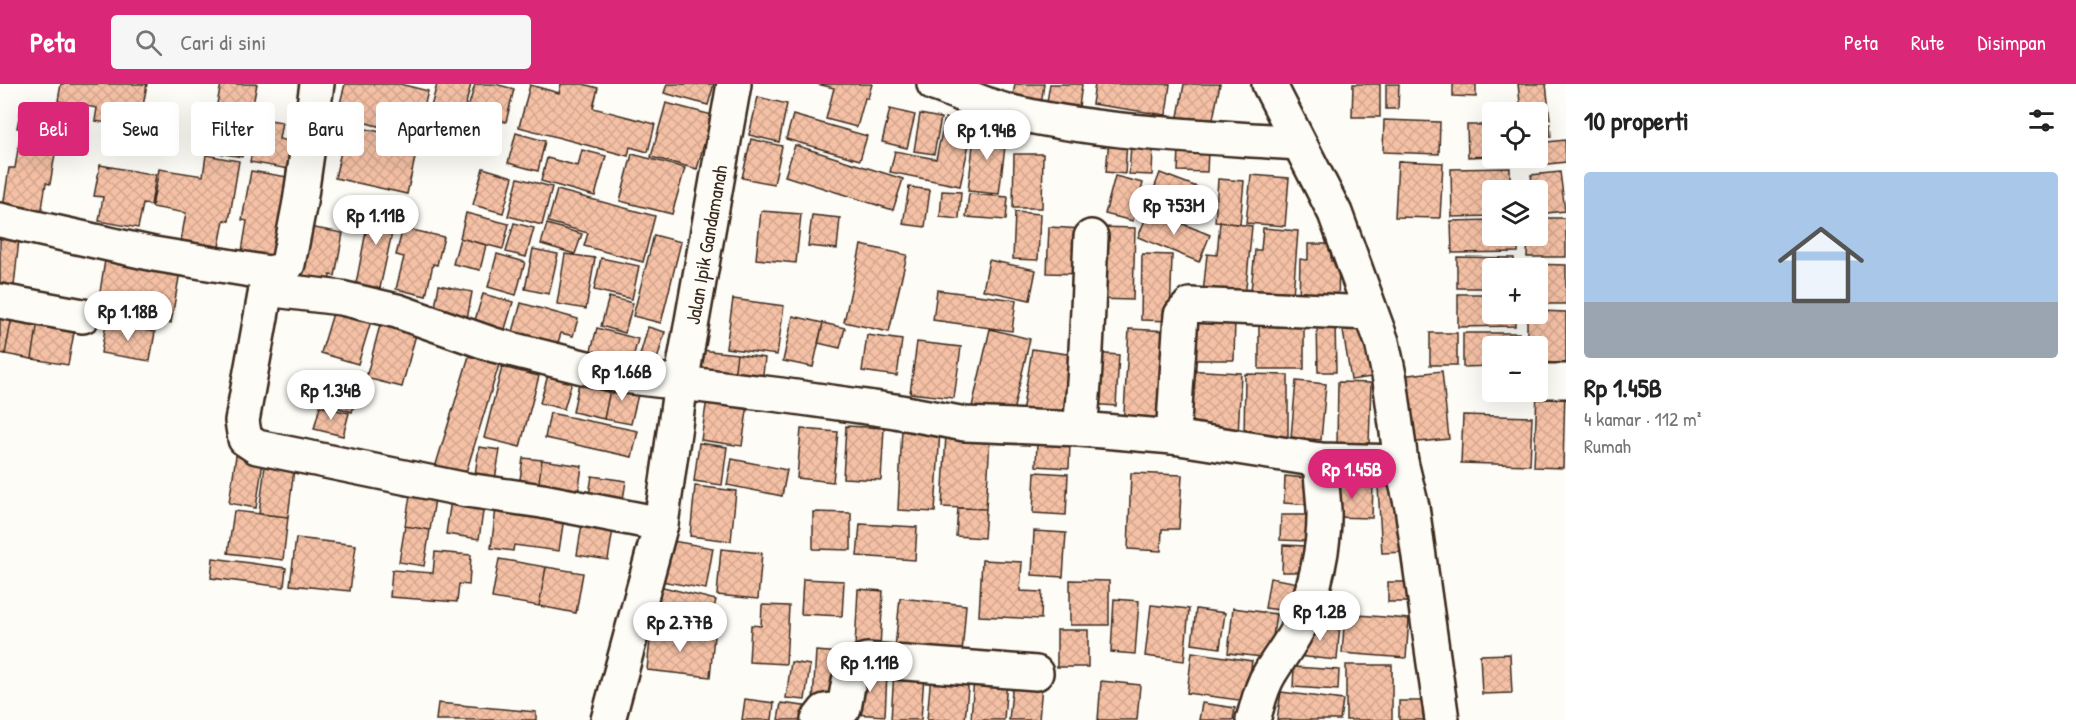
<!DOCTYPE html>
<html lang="id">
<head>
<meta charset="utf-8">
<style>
  :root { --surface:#fff; --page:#f6f6f6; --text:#222; --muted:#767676; --accent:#db2777 }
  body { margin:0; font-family:"Patrick Hand",sans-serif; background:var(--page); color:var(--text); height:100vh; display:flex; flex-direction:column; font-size:22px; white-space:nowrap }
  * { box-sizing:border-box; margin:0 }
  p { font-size:20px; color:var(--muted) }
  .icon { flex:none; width:33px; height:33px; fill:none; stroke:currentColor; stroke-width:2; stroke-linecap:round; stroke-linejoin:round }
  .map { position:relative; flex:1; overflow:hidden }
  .sheet { display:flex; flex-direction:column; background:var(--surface); width:510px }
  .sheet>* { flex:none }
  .top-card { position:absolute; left:18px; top:18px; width:570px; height:54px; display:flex; gap:12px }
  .tools { position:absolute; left:1482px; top:18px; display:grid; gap:12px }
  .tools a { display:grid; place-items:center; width:66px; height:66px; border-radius:6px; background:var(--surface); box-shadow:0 6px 24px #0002; font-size:30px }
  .price { position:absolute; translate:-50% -51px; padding:0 14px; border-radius:21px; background:#fff; color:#222; font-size:20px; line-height:39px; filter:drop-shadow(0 2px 3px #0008) }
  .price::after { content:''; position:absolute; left:50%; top:36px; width:18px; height:14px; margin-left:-9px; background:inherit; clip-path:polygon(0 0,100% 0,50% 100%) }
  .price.current { background:var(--accent); color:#fff }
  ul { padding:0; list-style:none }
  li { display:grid; align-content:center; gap:12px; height:318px; padding:0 18px }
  li span { display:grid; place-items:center; height:186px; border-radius:6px; color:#555 }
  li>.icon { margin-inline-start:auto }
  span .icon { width:108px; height:108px; fill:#fffc; stroke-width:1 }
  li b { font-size:26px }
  h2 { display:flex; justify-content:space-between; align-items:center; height:72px; padding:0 18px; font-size:26px }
  .tag { padding:0 21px; border-radius:6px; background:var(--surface); box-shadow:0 6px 24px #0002; font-size:21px; line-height:54px }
  .tag.current { background:var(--accent); color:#fff }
  header { display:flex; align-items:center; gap:36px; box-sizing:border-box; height:84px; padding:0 30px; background:var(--accent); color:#fff }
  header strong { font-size:28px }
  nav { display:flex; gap:33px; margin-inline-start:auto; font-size:21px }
  .search { width:420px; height:54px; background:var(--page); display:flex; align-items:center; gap:15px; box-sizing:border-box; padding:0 21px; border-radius:6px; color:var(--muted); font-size:22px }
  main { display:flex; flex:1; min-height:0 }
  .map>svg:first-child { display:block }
</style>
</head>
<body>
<header>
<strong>Peta</strong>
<div class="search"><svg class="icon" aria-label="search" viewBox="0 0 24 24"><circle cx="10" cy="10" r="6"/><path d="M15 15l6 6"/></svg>Cari di sini</div>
<nav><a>Peta</a><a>Rute</a><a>Disimpan</a></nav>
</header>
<main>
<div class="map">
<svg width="1566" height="636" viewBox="0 0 1566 636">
  <defs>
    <pattern id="building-cross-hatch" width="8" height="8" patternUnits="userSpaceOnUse" patternTransform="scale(1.5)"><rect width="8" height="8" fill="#f5c1a6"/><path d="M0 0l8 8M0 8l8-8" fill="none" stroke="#d3a68e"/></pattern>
  </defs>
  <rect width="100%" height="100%" fill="#fdfcf7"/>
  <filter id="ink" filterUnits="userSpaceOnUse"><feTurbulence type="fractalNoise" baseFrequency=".0167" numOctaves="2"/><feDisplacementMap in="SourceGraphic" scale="12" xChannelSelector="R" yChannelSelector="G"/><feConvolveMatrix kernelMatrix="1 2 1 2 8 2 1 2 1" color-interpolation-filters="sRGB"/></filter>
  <g filter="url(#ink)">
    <path fill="url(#building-cross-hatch)" stroke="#3b2a1e" stroke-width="1.5" d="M61,0H147L139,44L95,37L97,24L58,17Z
      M221,0H257L250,36L215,30Z
      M345,0H400L428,7L422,31L413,29L407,50L337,31Z
      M437,0H471L463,31L431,23Z
      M475,0H495L514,5L506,38L467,28Z
      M561,0H583L598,4L593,24L655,40L648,68L630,63L628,72L519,43L530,1L559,9Z
      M667,0H714L708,21L664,9Z
      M817,0H872L868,14H865L857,43L826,35L834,4Z
      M1015,0H1044L1041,21L1012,17Z
      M1050,0H1082L1079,23L1047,18Z
      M1095,0H1170L1166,31L1092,20Z
      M1184,0H1220L1211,45L1177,38Z
      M1353,0H1380V33H1352Z
      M1386,0H1399L1398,25H1386Z
      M1453,0H1476V13L1453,12Z
      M1518,0H1546L1550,35L1538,36V28H1521Z
      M758,13L787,20L779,58L749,51Z
      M22,18L62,25L58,51L17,44Z
      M666,19L712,31L697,85L651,73Z
      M890,25L915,31L907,64L882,58Z
      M920,30L941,34L934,70L914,67Z
      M793,31L867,52L860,76L786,55Z
      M258,34L282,38L279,55L304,60L299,87L250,78Z
      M945,34L973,41L960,102L890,88L895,67L936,75Z
      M210,35L247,42L242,73L204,67Z
      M1384,36L1440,38L1439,70L1383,68Z
      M1550,40L1551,53L1538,54V41Z
      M347,41L419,56L407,110L335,94Z
      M1467,41H1492V72L1468,73Z
      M975,43L1007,47L999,110L968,107Z
      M516,49L545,57L538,87L508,79Z
      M20,52L57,58L50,100L46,99L40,137L2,130L9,84H15Z
      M751,55L782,62L774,100L742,94Z
      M1109,55L1127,56L1125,90L1106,88Z
      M1565,56L1566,78L1530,82L1529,74H1538V59Z
      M1131,60L1153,62L1152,91L1129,90Z
      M795,61L903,95L893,126L785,92Z
      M1179,64L1208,66L1207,88L1178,87Z
      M582,66L606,72L595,112L541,97L547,74L578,82Z
      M632,70L685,84L672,130L620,117Z
      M1014,70H1043L1042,124H1013Z
      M206,71L239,77L229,137L224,136L219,163L181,156L186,129L152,123L159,85L203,92Z
      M1398,77L1443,79L1440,134L1395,133Z
      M100,81L156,91L151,121L143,120L138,144L99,137L103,113L94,112Z
      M483,84L513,93L503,129L473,121Z
      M1510,84V106H1492V132L1452,133L1451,85Z
      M251,87L294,94L277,185L240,179L247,137L242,136Z
      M1560,88L1565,127L1538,130V106H1533L1531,91Z
      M1160,89L1197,103L1189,123L1152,110Z
      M1251,91L1289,94L1285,142L1246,139Z
      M1115,92L1143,99L1133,137L1105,130Z
      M518,94L552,103L542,141L508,132Z
      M1218,95L1244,97L1240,140L1215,138Z
      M909,103L930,106L925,143L903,140Z
      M557,106L655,132L643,178L584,162L588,149L548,138Z
      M942,107L961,108L959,135L940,133Z
      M969,110L1008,113L1006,136L966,133Z
      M371,121L397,126L380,204L356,200Z
      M1149,126L1210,151L1199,178L1138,153Z
      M761,127L801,130L796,179L756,175Z
      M1015,128L1040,130L1038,176L1013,175Z
      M466,129L509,140L503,165L460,154Z
      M812,131L840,134L837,165L808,162Z
      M1538,134H1566V173H1527L1528,152H1538Z
      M1492,136V152H1518V168L1452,169L1451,137Z
      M1220,138L1252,142L1245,214L1203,210L1207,170L1217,171Z
      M514,139L534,144L526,173L506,168Z
      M547,140L582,150L575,170L541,160Z
      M309,143L343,149L335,192L330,191L329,200L297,195Z
      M1049,143L1083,145L1080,190L1047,189Z
      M1098,143L1135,144L1133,216L1096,215Z
      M0,144L20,146L14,202L0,200Z
      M403,144L444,153L437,181L433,180L426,212L396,205L404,173L396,171Z
      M1263,144L1298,147L1293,211L1251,207L1255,166H1261Z
      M654,151L681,158L661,239L633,232Z
      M460,154L486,161L480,186L453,180Z
      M1308,160H1331V177H1339L1338,220L1299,219L1300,175L1308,176Z
      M861,161L907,171L889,248L844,238Z
      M533,165L558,170L549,210L525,205Z
      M497,170L525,178L516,211L488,203Z
      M565,170L595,174L586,225L557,220Z
      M1142,170L1172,171L1170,237L1141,236Z
      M1457,173L1514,174V184H1492V204H1457Z
      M601,174L639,182L632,215L594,206Z
      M105,176L180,188L171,239L97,227Z
      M989,176L1036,186L1030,216L983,206Z
      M1526,180L1566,181V220H1538V184H1526Z
      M439,201L472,208L466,241L433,234Z
      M937,206L1016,216L1012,247L933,236Z
      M483,210L513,218L502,255L472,246Z
      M1458,210H1492V230H1515V242L1458,243Z
      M609,213L633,219L625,249L601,242Z
      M733,215L784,222L777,271L726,264Z
      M521,219L578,235L573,252L561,249L555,268L511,255Z
      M334,226L371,237L358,280L321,269Z
      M1538,227L1566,228V291H1538V262H1527V230H1538Z
      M1259,229H1304V285H1259Z
      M0,230L12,233L5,270L0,269Z
      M383,230L419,239L402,303L366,294Z
      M793,232L823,239L813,283L783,277Z
      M1190,232L1235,233L1234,276H1189Z
      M12,233L38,237L32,275L5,270Z
      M1369,236L1378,292L1351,296L1342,241Z
      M38,237L75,243L68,281L32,275Z
      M106,239L155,248L150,277L101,269Z
      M823,239L845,244L840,264L818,259Z
      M1317,239H1335L1336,288H1318Z
      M648,243L665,248L652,293L635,289Z
      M597,244L638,255L630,285L589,274Z
      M990,245L1030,255L1011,336L971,327Z
      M1129,245L1171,247L1165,348L1123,345Z
      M1430,249H1457V281H1430Z
      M1463,249H1519V262H1492V282L1463,283Z
      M867,251L902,256L897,292L862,287Z
      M917,258L961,263L954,314L910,309Z
      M1032,265L1081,272L1070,343L1022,329Z
      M701,266L737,270L734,293L698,289Z
      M1094,269L1119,271L1116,322L1090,320Z
      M737,270L765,274L762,298L734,293Z
      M469,272L499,281L464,395L434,387Z
      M502,283L539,292L520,363L484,354Z
      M550,284L574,291L564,325L540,319Z
      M1185,286L1241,289L1238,353L1217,352L1218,343L1183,341Z
      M1442,287L1449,355L1408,359L1400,292Z
      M581,289L612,296L604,335L573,328Z
      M1245,290L1288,291V353H1244Z
      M331,293L360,302L352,328L323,319Z
      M612,296L640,302L631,340L604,335Z
      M1296,297L1326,300L1321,356L1291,353Z
      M1338,298L1371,299L1369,361L1337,360Z
      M1565,305L1563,384L1534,383L1537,308Z
      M708,307L749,313L742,362L701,356Z
      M320,322L349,329L343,352L314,345Z
      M550,329L638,347L632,373L545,354Z
      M1463,331L1532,333L1530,381L1461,379Z
      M846,342L884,344L881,396L843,394Z
      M902,344L940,346L935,428L898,426Z
      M801,345L838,348L833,398L797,394Z
      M946,350L990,353L986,425L942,423Z
      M1037,358L1070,359L1069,384L1036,382Z
      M699,359L727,363L722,401L694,397Z
      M479,363L500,366L495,395L475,391Z
      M237,365L264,370L256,424L229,419Z
      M266,373L295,377L288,433L259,430Z
      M523,374L542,376L538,405L519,403Z
      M732,375L787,386L782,412L727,401Z
      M542,376L582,382L578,411L538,405Z
      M1035,388L1068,390L1066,431L1033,429Z
      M1131,389L1182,391L1179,445H1162L1161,467L1128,465Z
      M592,392L626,397L622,422L588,417Z
      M1285,392L1315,395L1313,421L1284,419Z
      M1332,398L1373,399L1372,434L1331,433Z
      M1402,401L1407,468L1382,469L1378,403Z
      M695,402L736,407L731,457L690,452Z
      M411,405L436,409L430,446L405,442Z
      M451,416L484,421L479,455L446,450Z
      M497,417L565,427L559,467L514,461L513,467L491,464Z
      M958,424L986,425L984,454L956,452Z
      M234,427L288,433L283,476L228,469Z
      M813,428L851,429V466L813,465Z
      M1281,431H1309L1308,457L1280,456Z
      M583,434L614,439L608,476L577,471Z
      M860,440L917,443L915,476L857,472Z
      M405,442L430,446L424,482L399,478Z
      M1034,447L1066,449L1063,493L1032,491Z
      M296,454L356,461L350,507L290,501Z
      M661,455L713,464L706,505L655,496Z
      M1283,461L1307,462L1306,488H1282Z
      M721,465L762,469L758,515L717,511Z
      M435,468L471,471L469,501L459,500L457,518L390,513L392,486L433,489Z
      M213,474L286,484L284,503L211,494Z
      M499,475L546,483L539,522L492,514Z
      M982,476L1022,478L1020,507L1042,508L1041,535L979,532Z
      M546,483L583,489L576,529L539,522Z
      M1270,494L1299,499L1294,528L1265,524Z
      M803,495L844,497L842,532L801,530Z
      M1070,496L1109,497V541H1070Z
      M1388,498H1410V518H1388Z
      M655,501L716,516L708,547L648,532Z
      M858,505L883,507L880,564L855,563Z
      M900,514L966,521L962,570L895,564Z
      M1114,515L1139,517L1135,570L1111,568Z
      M762,521L789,522L786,580L749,578L751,541L761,542Z
      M1151,521L1189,525L1184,577L1145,572Z
      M1233,524L1276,530L1270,574L1228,569Z
      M1196,525L1225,529L1220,564L1192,560Z
      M1345,530L1409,535L1406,574L1342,569Z
      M1318,537L1340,539L1337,576L1296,572L1298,549L1317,551Z
      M651,545L714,552L710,593L647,586Z
      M1057,546H1088V583H1057Z
      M816,567L841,569L838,619L813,617Z
      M1192,568L1252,577L1246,617L1187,609Z
      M1510,570L1512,609L1482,610L1480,571Z
      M791,578L810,581L805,616L786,614Z
      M1346,581H1392V636H1346Z
      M1294,583L1339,586L1338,606L1293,603Z
      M856,587L887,589L885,632L854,630Z
      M894,587L924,590L921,636H891Z
      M931,590L969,593L965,636H927Z
      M974,593L1007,595L1004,636H971Z
      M1013,597L1042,600L1039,636H1009Z
      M1101,597L1140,601L1137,636H1098Z
      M1281,608L1343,616L1340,636H1277Z
      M745,615L774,619L772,636H742Z
      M1399,617H1436V636H1399Z
      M438,619L536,628V636H436Z
      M781,619L811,623L809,636H778Z
      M1202,619L1235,624L1233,636H1199Z"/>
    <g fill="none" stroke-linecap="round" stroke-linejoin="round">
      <g stroke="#3b2a1e" stroke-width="38">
        <g id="minor">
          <path d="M934,0C958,8 983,21 1007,27C1102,50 1202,52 1298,59"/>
          <path d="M1269,0L1335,129L1382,258L1390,296L1401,378L1412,423L1442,636"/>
          <path d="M0,136L154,170L269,189L283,186L288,180L300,118L317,0"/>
          <path d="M269,189L242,337L245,355L257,363L467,406L542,417L661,440"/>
          <path d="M266,205L341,214L397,227L494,261L615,291L781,311L895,327L965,340L1080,345L1173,353L1320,376L1401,378"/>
          <path d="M0,217L83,232"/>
          <path d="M1538,297H1566"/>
          <path d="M1080,345C1087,281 1088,217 1091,153"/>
          <path d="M1173,353L1181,231L1190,221L1370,229"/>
          <path id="s1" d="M608,636L661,440L681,299L734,0"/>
          <path d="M818,636L825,627L844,624C848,607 847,581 867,576L1036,589"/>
          <path d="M1253,636C1258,620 1261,603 1270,589C1280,572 1293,557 1301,538C1315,504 1325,463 1324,426C1323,409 1321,393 1320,376"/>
        </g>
      </g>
      <use href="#minor" stroke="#fdfcf7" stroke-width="33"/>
    </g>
  </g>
  <g text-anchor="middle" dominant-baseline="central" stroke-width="4.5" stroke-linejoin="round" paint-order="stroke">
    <g font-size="20" fill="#3b2a1e" stroke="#fdfcf7">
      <text stroke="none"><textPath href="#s1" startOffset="486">Jalan Ipik Gandamanah</textPath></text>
    </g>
  </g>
</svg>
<div class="tools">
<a><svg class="icon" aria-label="locate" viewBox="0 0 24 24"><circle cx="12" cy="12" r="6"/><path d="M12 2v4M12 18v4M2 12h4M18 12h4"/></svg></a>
<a><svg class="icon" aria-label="layers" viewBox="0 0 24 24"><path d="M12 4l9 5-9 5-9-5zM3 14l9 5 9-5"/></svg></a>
<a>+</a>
<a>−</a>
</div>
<b class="price" style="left:987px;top:77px">Rp 1.94B</b>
<b class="price" style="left:1174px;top:152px">Rp 753M</b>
<b class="price" style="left:376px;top:162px">Rp 1.11B</b>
<b class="price" style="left:128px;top:258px">Rp 1.18B</b>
<b class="price" style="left:622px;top:318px">Rp 1.66B</b>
<b class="price" style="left:331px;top:337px">Rp 1.34B</b>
<b class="price current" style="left:1352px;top:416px">Rp 1.45B</b>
<b class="price" style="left:1320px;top:558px">Rp 1.2B</b>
<b class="price" style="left:680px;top:569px">Rp 2.77B</b>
<b class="price" style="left:870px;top:609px">Rp 1.11B</b>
<div class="top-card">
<a class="tag current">Beli</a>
<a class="tag">Sewa</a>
<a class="tag">Filter</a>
<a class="tag">Baru</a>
<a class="tag">Apartemen</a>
</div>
</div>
<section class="sheet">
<h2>10 properti<svg class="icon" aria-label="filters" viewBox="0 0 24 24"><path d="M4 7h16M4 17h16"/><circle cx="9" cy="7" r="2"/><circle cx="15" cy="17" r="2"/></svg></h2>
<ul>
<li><span style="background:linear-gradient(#a9c7e8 70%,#9aa5b1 0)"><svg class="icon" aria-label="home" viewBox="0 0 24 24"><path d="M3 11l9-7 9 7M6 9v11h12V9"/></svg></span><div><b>Rp 1.45B</b><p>4 kamar · 112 m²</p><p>Rumah</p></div></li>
</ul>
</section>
</main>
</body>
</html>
